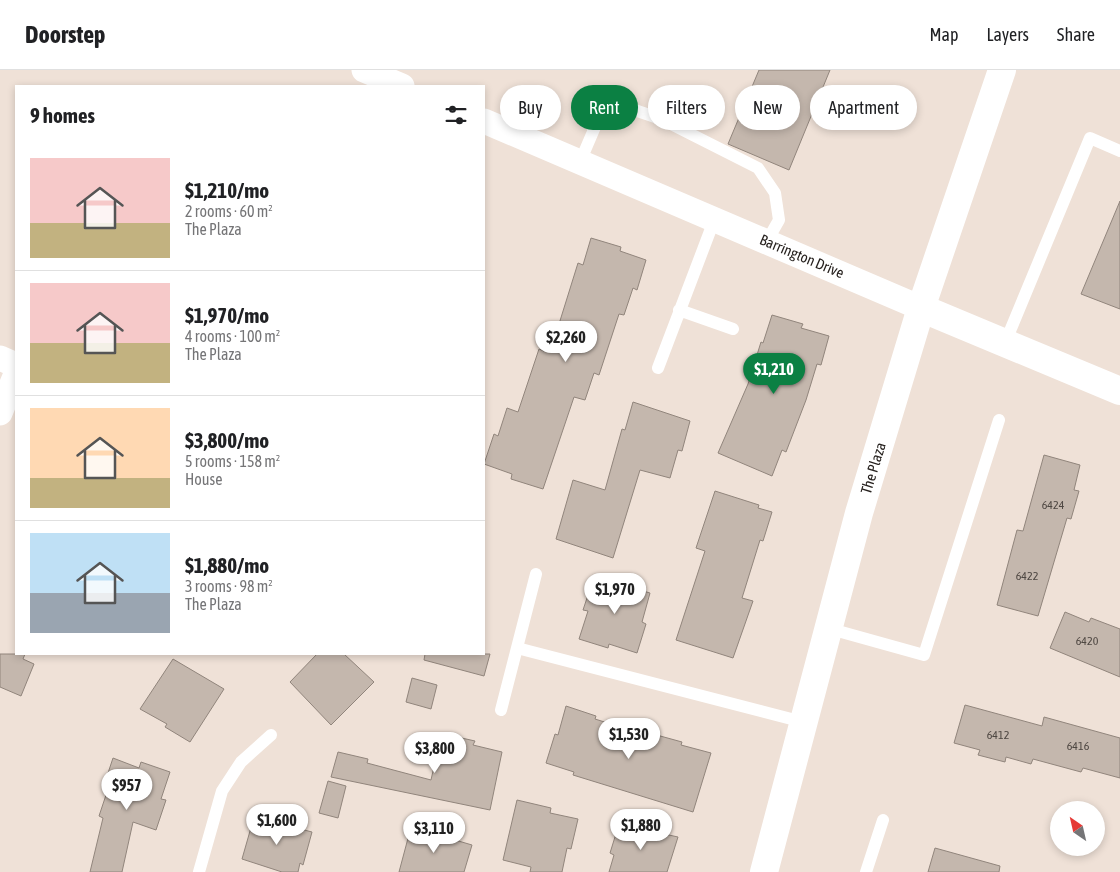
<!DOCTYPE html>
<html lang="en">
<head>
<meta charset="utf-8">
<style>
  :root { --surface:#fff; --page:#f6f6f6; --text:#202124; --muted:#757577; --line:#e0e0e0; --accent:#0b8043 }
  body { margin:0; font-family:"Asap Condensed",sans-serif; background:var(--page); color:var(--text); height:100vh; display:flex; flex-direction:column; font-size:19px; white-space:nowrap }
  * { box-sizing:border-box; margin:0 }
  p { font-size:16px; color:var(--muted) }
  .icon { flex:none; width:28px; height:28px; fill:none; stroke:currentColor; stroke-width:2; stroke-linecap:round; stroke-linejoin:round }
  .map { position:relative; flex:1; overflow:hidden }
  .details { position:absolute; left:15px; top:15px; width:470px; height:570px; display:flex; flex-direction:column; background:var(--surface); border-radius:0px; box-shadow:0 2px 8px #0003 }
  .details>* { flex:none }
  .top-card { position:absolute; left:500px; top:15px; width:475px; height:45px; display:flex; gap:10px }
  .needle { width:32px; rotate:326deg }
  .tools { position:absolute; left:1050px; top:731px; display:grid; gap:10px }
  .tools a { display:grid; place-items:center; width:55px; height:55px; border-radius:50%; background:var(--surface); box-shadow:0 2px 8px #0003; font-size:25px }
  .price { position:absolute; translate:-50% -42px; padding:0 11px; border-radius:18px; background:#fff; color:#222; font-size:16px; line-height:32px; filter:drop-shadow(0 1px 2px #0008) }
  .price::after { content:''; position:absolute; left:50%; top:30px; width:15px; height:11px; margin-left:-8px; background:inherit; clip-path:polygon(0 0,100% 0,50% 100%) }
  .price.selected { background:var(--accent); color:#fff }
  ul { padding:0; list-style:none }
  li { display:flex; align-items:center; gap:15px; height:125px; padding:0 15px }
  li+li { border-top:1px solid var(--line) }
  li span { display:grid; place-items:center; flex:none; width:140px; height:100px; border-radius:0px; color:#555 }
  li>.icon { margin-inline-start:auto }
  span .icon { width:60px; height:60px; fill:#fffc; stroke-width:1 }
  li b { font-size:21px }
  h2 { display:flex; justify-content:space-between; align-items:center; height:60px; padding:0 15px; font-size:21px }
  .tag { padding:0 18px; border-radius:22px; background:var(--surface); box-shadow:0 2px 8px #0003; font-size:18px; line-height:45px }
  .tag.selected { background:var(--accent); color:#fff }
  header { display:flex; align-items:center; gap:30px; box-sizing:border-box; height:70px; padding:0 25px; background:var(--surface); border-bottom:1px solid var(--line) }
  header strong { font-size:24px }
  nav { display:flex; gap:28px; margin-inline-start:auto; font-size:18px }
  .map>svg:first-child { display:block }
</style>
</head>
<body>
<header>
<strong>Doorstep</strong>
<nav><a>Map</a><a>Layers</a><a>Share</a></nav>
</header>
<div class="map">
<svg width="1120" height="802" viewBox="0 0 1120 802">
  <rect width="100%" height="100%" fill="#efe1d7"/>
  <path fill="#c4b7ad" stroke="#91857c" d="M759,0H830L789,100L728,74Z
    M1120,131V239L1081,224Z
    M591,168L621,177L620,181L646,190L637,220L633,218L624,245L619,244L599,305L594,303L585,330L574,327L543,419L511,409L512,404L484,394L494,364L498,366L507,338L518,342L539,279L544,281L554,252L559,254L578,193L583,195Z
    M772,245L803,254L801,258L829,266L821,295L817,294L806,330L786,382L782,380L772,406L718,383L748,314L761,272L763,273Z
    M633,332L690,351L682,381L678,380L670,408L640,400L613,488L556,469L573,410L605,420L622,359L625,360Z
    M1044,385L1080,395L1074,420L1079,421L1071,449L1067,448L1038,546L997,535L1017,460L1023,461Z
    M715,421L759,435L758,438L772,442L763,471L760,470L742,528L753,531L733,588L676,570L705,481L696,478Z
    M594,507L650,523L642,552L646,554L637,583L609,574L608,578L579,569L588,541L583,540Z
    M1065,542L1089,552L1091,548L1120,559V607L1050,578Z
    M0,584H25L23,589L34,594L21,626L0,617Z
    M317,584H344L374,612L331,655L290,612Z
    M425,584H490L484,606L424,590Z
    M173,589L224,619L190,672L165,657L167,654L140,639Z
    M412,608L437,615L431,639L406,632Z
    M965,635L1042,656L1044,647L1120,668V708L1083,698L1081,702L1033,689L1031,694L1006,687L1005,692L978,685L980,680L954,673Z
    M566,636L596,646L595,649L652,667L653,664L682,672L681,675L711,683L693,742L573,705L574,702L546,693L555,664L558,665Z
    M444,664L475,671L473,675L502,682L490,740L331,707L338,682L368,689L367,693L431,710L435,692L438,693Z
    M113,688L139,698L141,692L170,702L161,729L166,730L156,760L133,752L122,802H90L103,748L99,746L108,719L103,718Z
    M328,711L346,716L338,748L319,743Z
    M517,730L551,738L550,743L578,749L571,779L567,778L562,802H530L531,797L503,790Z
    M254,747L312,762L303,795L300,793L298,802H282L242,789Z
    M619,754L678,767L667,802H609L614,785L610,783Z
    M411,757L472,775L464,802H399Z
    M935,778L1000,796L999,802H928Z"/>
  <g fill="none" stroke-linecap="round" stroke-linejoin="round">
    <path stroke="#fff" stroke-width="12" d="M580,92L598,50L611,32L661,49L758,98L775,123L779,150L767,171
      M679,240L733,259
      M1005,273L1090,68L1120,81
      M658,298L715,148
      M827,558L924,585L999,350
      M517,578L803,652
      M501,640L536,504
      M199,802L222,721L241,692L271,665
      M866,802L883,750"/>
    <path stroke="#fff" stroke-width="25" d="M364,0L402,16
      M484,51L921,238
      M0,288L16,295
      M0,343L16,304"/>
    <path stroke="#fff" stroke-width="28" d="M921,238L1120,321"/>
    <path stroke="#fff" stroke-width="28" d="M764,802L859,443L921,238L1002,0"/>
  </g>
  <g text-anchor="middle" dominant-baseline="central" stroke-width="4" stroke-linejoin="round" paint-order="stroke">
    <g font-size="12" fill="#4e4742">
      <text x="1053" y="435">6424</text>
      <text x="1027" y="506">6422</text>
      <text x="1087" y="571">6420</text>
      <text x="998" y="665">6412</text>
      <text x="1078" y="676">6416</text>
    </g>
    <g font-size="15" fill="#27221f" stroke="#fff">
      <text transform="translate(802 186) rotate(23)">Barrington Drive</text>
      <text transform="translate(873 398) rotate(-73)">The Plaza</text>
    </g>
  </g>
</svg>
<div class="tools">
<a><svg class="needle" viewBox="-14 -14 28 28"><path d="M0-13l5 13h-10z" fill="#e53935"/><path d="M0 13l5-13h-10z" fill="#757577"/></svg></a>
</div>
<b class="price" style="left:566px;top:293px">$2,260</b>
<b class="price selected" style="left:774px;top:325px">$1,210</b>
<b class="price" style="left:615px;top:545px">$1,970</b>
<b class="price" style="left:629px;top:690px">$1,530</b>
<b class="price" style="left:435px;top:704px">$3,800</b>
<b class="price" style="left:127px;top:741px">$957</b>
<b class="price" style="left:277px;top:776px">$1,600</b>
<b class="price" style="left:641px;top:781px">$1,880</b>
<b class="price" style="left:434px;top:784px">$3,110</b>
<div class="top-card">
<a class="tag">Buy</a>
<a class="tag selected">Rent</a>
<a class="tag">Filters</a>
<a class="tag">New</a>
<a class="tag">Apartment</a>
</div>
<section class="details">
<h2>9 homes<svg class="icon" aria-label="filters" viewBox="0 0 24 24"><path d="M4 7h16M4 17h16"/><circle cx="9" cy="7" r="2"/><circle cx="15" cy="17" r="2"/></svg></h2>
<ul>
<li><span style="background:linear-gradient(#f6c9c9 65%,#c2b280 0)"><svg class="icon" aria-label="home" viewBox="0 0 24 24"><path d="M3 11l9-7 9 7M6 9v11h12V9"/></svg></span><div><b>$1,210/mo</b><p>2 rooms · 60 m²</p><p>The Plaza</p></div></li>
<li><span style="background:linear-gradient(#f6c9c9 60%,#c2b280 0)"><svg class="icon" aria-label="home" viewBox="0 0 24 24"><path d="M3 11l9-7 9 7M6 9v11h12V9"/></svg></span><div><b>$1,970/mo</b><p>4 rooms · 100 m²</p><p>The Plaza</p></div></li>
<li><span style="background:linear-gradient(#ffd9b3 70%,#c2b280 0)"><svg class="icon" aria-label="home" viewBox="0 0 24 24"><path d="M3 11l9-7 9 7M6 9v11h12V9"/></svg></span><div><b>$3,800/mo</b><p>5 rooms · 158 m²</p><p>House</p></div></li>
<li><span style="background:linear-gradient(#bfe0f5 60%,#9aa5b1 0)"><svg class="icon" aria-label="home" viewBox="0 0 24 24"><path d="M3 11l9-7 9 7M6 9v11h12V9"/></svg></span><div><b>$1,880/mo</b><p>3 rooms · 98 m²</p><p>The Plaza</p></div></li>
</ul>
</section>
</div>
</body>
</html>
